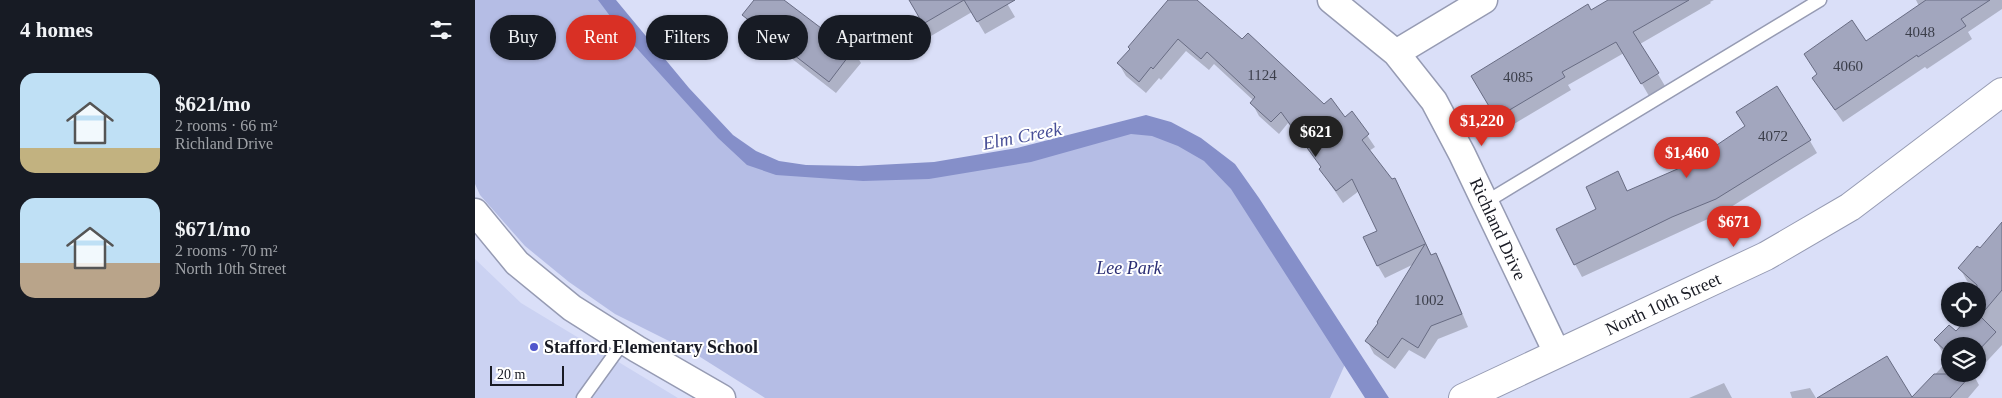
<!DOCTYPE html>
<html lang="en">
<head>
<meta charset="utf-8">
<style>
  :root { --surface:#171b24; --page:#242831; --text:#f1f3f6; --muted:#9ea1a6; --accent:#d93025 }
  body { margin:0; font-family:"Times New Roman",serif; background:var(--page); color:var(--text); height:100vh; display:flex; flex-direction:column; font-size:19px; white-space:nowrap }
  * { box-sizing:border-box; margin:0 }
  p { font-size:16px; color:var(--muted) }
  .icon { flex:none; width:28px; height:28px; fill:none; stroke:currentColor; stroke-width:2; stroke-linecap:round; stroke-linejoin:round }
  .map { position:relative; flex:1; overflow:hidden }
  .drawer { display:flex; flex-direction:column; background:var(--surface); width:475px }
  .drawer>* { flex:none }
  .hud { position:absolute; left:15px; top:15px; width:475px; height:45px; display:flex; gap:10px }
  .fabs { position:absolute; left:1466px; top:282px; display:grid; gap:10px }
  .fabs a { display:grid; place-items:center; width:45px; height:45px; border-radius:50%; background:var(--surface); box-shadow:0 1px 4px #0004; font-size:25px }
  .scale { position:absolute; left:15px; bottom:12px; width:74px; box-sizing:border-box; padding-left:5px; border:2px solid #191b24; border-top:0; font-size:14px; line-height:18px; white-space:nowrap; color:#191b24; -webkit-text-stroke:4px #fff; paint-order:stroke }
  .price { position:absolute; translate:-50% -42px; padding:0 11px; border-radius:18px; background:var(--accent); color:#fff; font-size:16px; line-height:32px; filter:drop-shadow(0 1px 2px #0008) }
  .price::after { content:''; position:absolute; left:50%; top:30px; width:15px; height:11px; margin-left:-8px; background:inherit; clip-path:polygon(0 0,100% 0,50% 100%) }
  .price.current { background:#222; color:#fff }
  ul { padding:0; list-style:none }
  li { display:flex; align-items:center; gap:15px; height:125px; padding:0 20px }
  li span { display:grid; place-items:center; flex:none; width:140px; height:100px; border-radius:15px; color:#555 }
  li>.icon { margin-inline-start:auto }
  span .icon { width:60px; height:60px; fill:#fffc; stroke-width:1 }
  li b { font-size:21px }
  h2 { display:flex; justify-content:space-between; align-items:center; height:60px; padding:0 20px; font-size:21px }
  .chip { padding:0 18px; border-radius:22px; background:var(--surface); box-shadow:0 1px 4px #0004; font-size:18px; line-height:45px }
  .chip.current { background:var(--accent); color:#fff }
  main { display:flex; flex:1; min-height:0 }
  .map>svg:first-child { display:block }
</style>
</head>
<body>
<main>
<section class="drawer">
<h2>4 homes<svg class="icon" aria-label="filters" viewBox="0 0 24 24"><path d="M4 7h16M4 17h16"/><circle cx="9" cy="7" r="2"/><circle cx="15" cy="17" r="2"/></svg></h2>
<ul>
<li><span style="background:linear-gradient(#bfe0f5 75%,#c2b280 0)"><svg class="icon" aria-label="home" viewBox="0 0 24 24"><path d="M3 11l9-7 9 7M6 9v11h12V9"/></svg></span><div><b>$621/mo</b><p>2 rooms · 66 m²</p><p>Richland Drive</p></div></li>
<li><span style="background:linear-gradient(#bfe0f5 65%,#b9a48a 0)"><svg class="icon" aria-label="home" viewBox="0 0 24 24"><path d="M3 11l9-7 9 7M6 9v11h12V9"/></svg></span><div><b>$671/mo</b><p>2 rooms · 70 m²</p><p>North 10th Street</p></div></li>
</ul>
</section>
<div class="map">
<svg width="1527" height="398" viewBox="0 0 1527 398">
  <rect width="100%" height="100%" fill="#dadff8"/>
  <path fill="#cbd2f2" d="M0,259L46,303L203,398H0Z"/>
  <path fill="#b5bde5" d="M0,0H127L266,154L302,172L410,177L659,131L685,132L731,159L750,176L871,362L855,398H290L222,355L140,314L94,282L50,246L5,195L0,184Z"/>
  <path fill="#858fc9" d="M123,0H141L214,88L258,135L281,151L304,161L331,165L384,166L459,162L542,148L671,115L696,122L726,138L760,164L784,198L914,398H890L756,189L729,161L703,146L677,136L656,134L556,162L454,179L388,181L301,175L272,165L243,138L147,32Z"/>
  <path fill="#0003" d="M280,0H297L346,30L348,26L378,50L386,63L361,93L276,27L269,15Z
    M436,0H530L540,17L510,34L497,12L456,36Z
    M694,0H720L768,41L849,105L869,118L877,113L900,147L894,151L917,181L920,180L957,256L961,254L968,267L993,327L963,339L950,359L934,350L920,369L899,354L892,341L904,324L939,264L910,278L903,266L904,232L884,191L868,203L853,181L847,168L813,123L804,134L784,116L777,103L779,101L739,64L734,70L711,51L686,80L684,78L671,93L651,76L644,64Z
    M1135,0H1239L1235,2L1236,3L1165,44L1190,86L1174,96L1149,53L1093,85L1096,90L1029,130L1004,89L1115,11Z
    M1441,0H1527V9L1493,32L1497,39L1452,69L1450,67L1368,122L1346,91L1390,42L1444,6Z
    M1272,127L1335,141L1342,153L1248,212L1107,277L1100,264L1123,210L1142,173L1153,192L1208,168L1223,141L1231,154Z
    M1527,224V345L1502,372V346H1475V374H1501L1499,376L1504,385L1493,398H1452L1447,389L1474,359L1468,353L1461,341L1481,333L1494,319H1502L1513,299L1492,281L1485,268L1505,250Z
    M1249,383L1257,398H1214Z
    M1335,388L1341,398H1317L1315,392Z"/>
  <path fill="#a2a6be" stroke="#686c83" d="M279,0H309L346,28L348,25L379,49L354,82L267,15Z
    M434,0H540L502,22L489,0L448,24Z
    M693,0H722L767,39L773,33L849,104L856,98L870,117L877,111L894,134L887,140L917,179L920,178L956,255L961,253L987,314L956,326L943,348L927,338L913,358L890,341L903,323L902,322L950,244L902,266L888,237L902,231L877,179L861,191L844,169L846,167L806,112L796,122L775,103L780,97L732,52L726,59L703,39L678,69L676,67L664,82L642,63L655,49L653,47Z
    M1133,0H1214L1158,32L1184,73L1166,84L1141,42L1087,72L1090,77L1021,118L996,76L1113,4L1116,10Z
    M1451,0H1515L1486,19L1491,26L1443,57L1442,55L1360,110L1337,78L1342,74L1329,54L1377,20L1391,41Z
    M1302,86L1336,140L1241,199L1197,217L1099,265L1081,229L1121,209L1111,187L1143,171L1152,191L1207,167L1199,150L1224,140L1230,153L1270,126L1261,112Z
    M1527,222V290L1505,316L1521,332L1502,352V346H1475V355L1459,340L1474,325L1481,331L1492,319H1502V285L1483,268L1502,246L1505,248Z
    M1412,356L1437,397L1459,374H1497L1475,398H1342Z"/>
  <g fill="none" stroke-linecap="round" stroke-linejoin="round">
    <g stroke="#969bb3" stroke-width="15">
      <path id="service" d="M1011,202L1345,0
        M108,398L149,341"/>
    </g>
    <g stroke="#969bb3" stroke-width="29">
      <path id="minor" d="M856,0L921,53L959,101L987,154L1082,353
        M921,53L1009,0
        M0,212L42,263L97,308L162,349L247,398"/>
    </g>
    <g stroke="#969bb3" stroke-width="30">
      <path id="secondary" d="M988,398L1291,256L1375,207L1527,92"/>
    </g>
    <use href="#service" stroke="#fff" stroke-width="12"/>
    <use href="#minor" stroke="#fff" stroke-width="26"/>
    <use href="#secondary" stroke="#fff" stroke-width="28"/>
  </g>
  <circle fill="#5156cc" stroke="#fff" stroke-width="2" cx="59" cy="347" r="5"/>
  <g text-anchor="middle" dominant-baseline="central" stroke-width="4" stroke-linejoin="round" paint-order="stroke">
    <g font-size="15" fill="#3b3e4a">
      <text x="1445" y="32">4048</text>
      <text x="1373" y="66">4060</text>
      <text x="787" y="75">1124</text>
      <text x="1043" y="77">4085</text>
      <text x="1298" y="136">4072</text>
      <text x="954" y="300">1002</text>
    </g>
    <g font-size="18" fill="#191b24" stroke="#fff">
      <text transform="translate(1023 229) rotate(65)">Richland Drive</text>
      <text transform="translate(1188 304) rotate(-25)">North 10th Street</text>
    </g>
    <g font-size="18" font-style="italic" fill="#2b2e74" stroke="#fff">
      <text x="654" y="268">Lee Park</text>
    </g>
    <g font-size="18" font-weight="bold" fill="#191b24" stroke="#fff" text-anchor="start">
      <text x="69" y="347">Stafford Elementary School</text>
    </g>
    <g font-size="19" font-style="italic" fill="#484f98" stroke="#fff">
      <text transform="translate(547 136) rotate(-11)">Elm Creek</text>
    </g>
  </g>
</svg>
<div class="fabs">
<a><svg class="icon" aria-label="locate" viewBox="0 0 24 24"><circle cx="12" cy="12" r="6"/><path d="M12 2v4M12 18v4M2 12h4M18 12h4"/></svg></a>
<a><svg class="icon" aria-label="layers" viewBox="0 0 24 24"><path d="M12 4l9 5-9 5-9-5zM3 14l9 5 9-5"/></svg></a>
</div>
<div class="scale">20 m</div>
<b class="price" style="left:1007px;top:147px">$1,220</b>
<b class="price current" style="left:841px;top:158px">$621</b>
<b class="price" style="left:1212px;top:179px">$1,460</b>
<b class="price" style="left:1259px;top:248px">$671</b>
<div class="hud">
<a class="chip">Buy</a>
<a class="chip current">Rent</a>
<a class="chip">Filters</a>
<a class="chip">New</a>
<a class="chip">Apartment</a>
</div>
</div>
</main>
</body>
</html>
